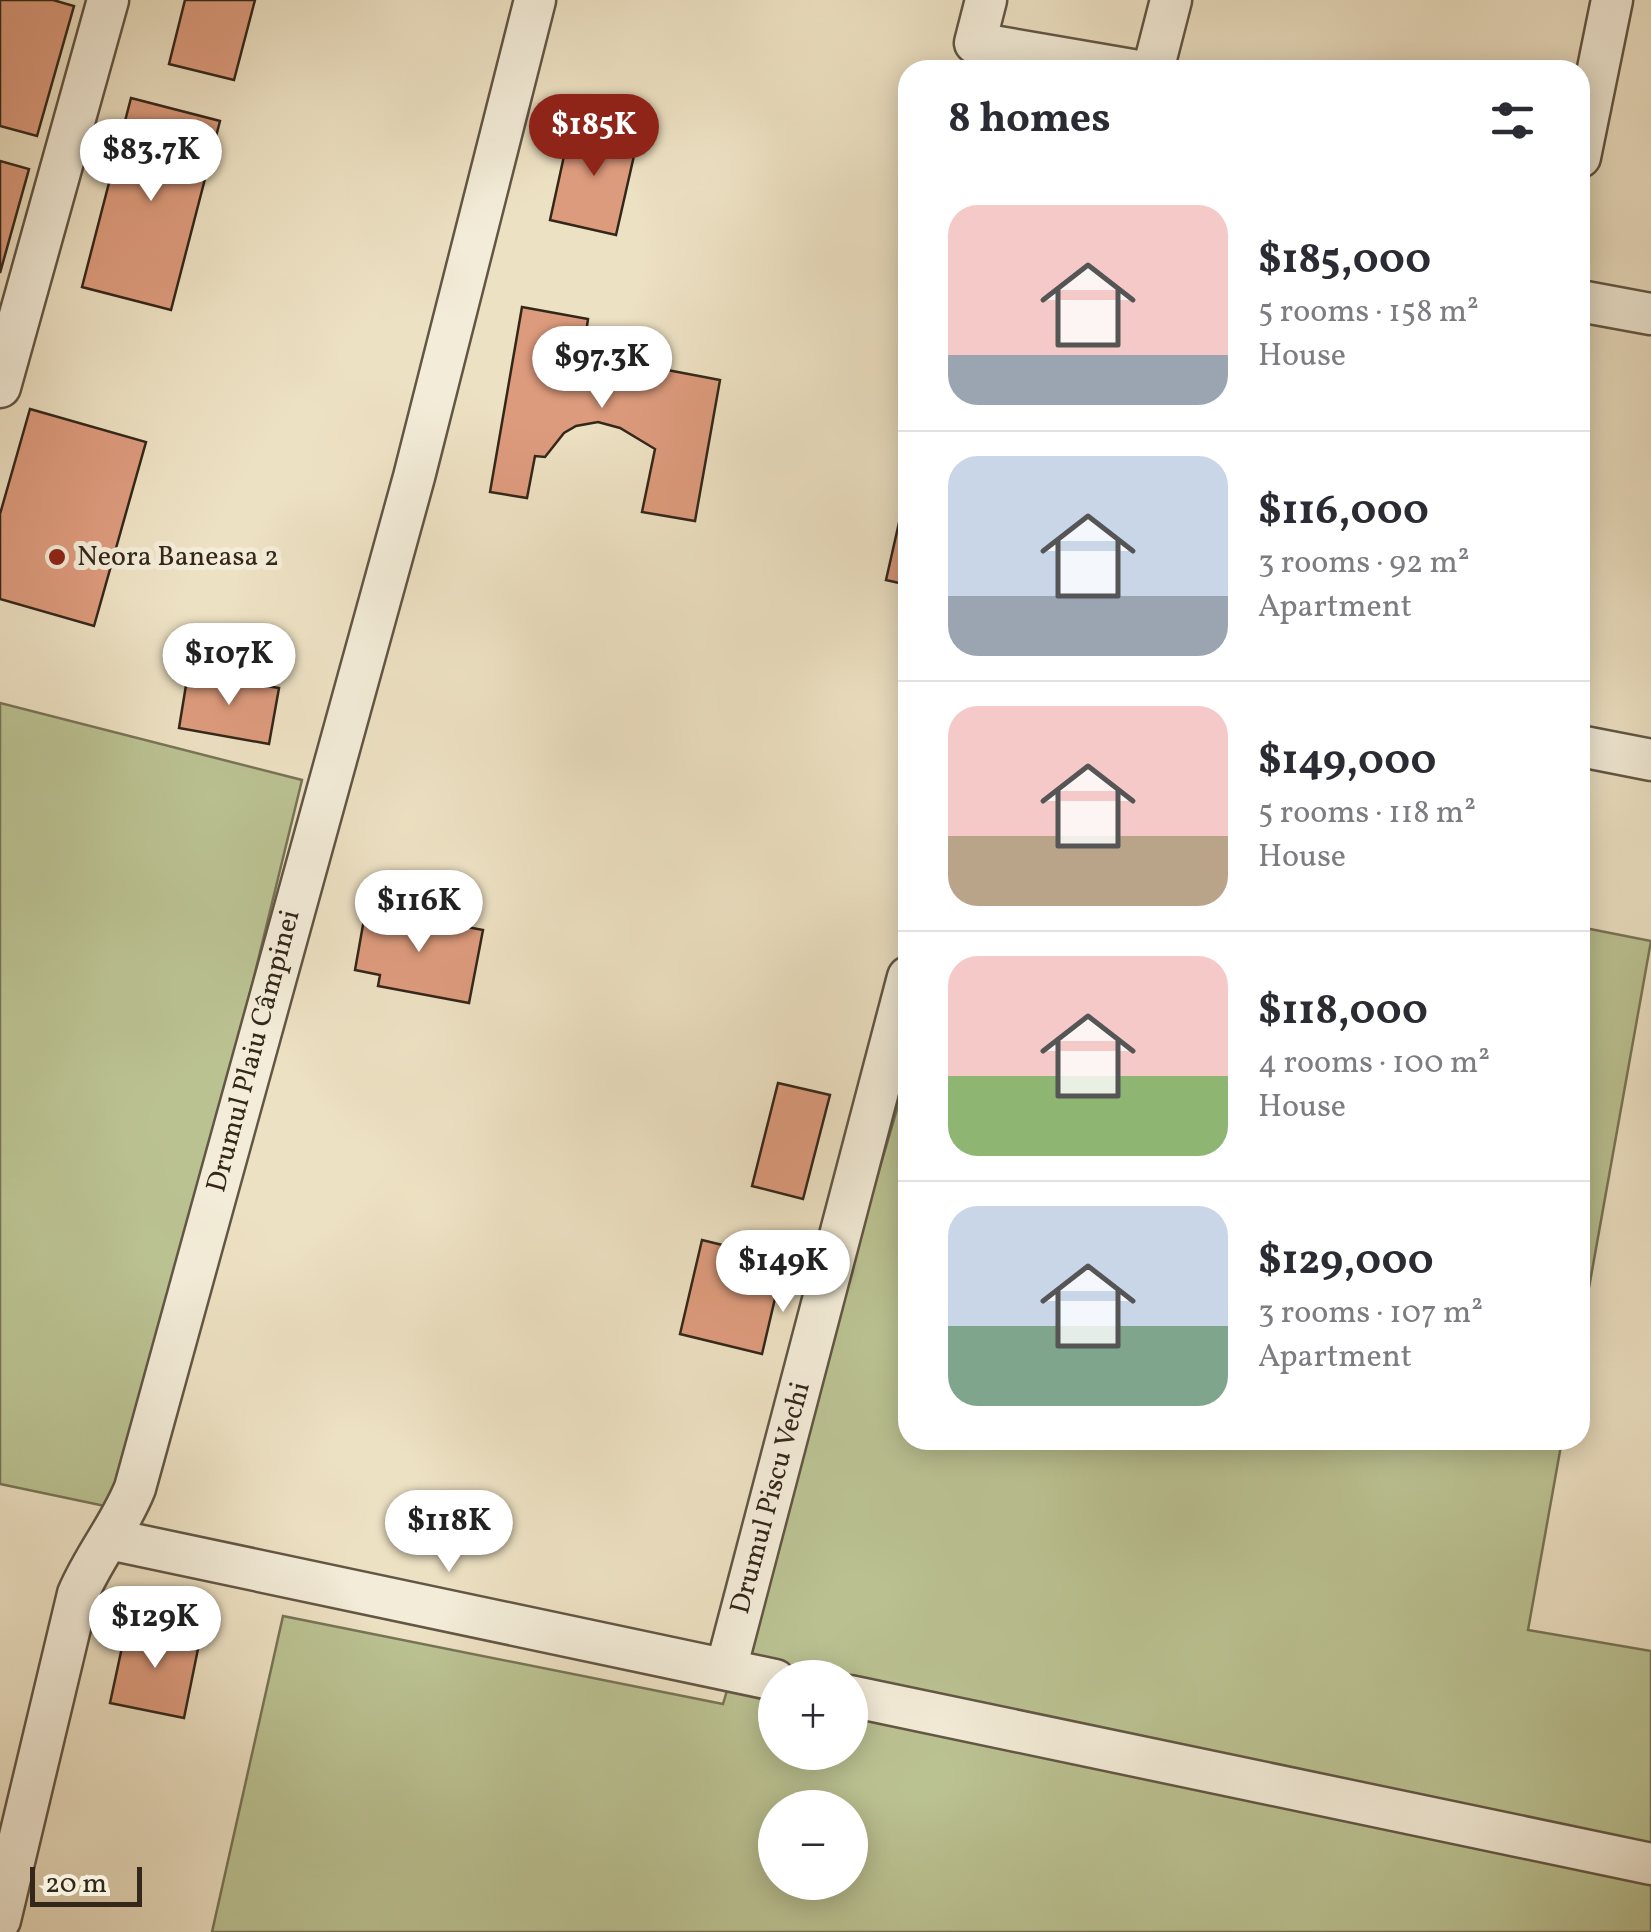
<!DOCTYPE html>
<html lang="en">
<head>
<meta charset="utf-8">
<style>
  :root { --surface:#fff; --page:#f7f7f7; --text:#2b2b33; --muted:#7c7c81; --line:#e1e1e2; --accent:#8f2418 }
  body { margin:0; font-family:Vollkorn,serif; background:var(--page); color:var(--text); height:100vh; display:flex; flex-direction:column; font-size:38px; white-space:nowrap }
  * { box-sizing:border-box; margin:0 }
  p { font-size:32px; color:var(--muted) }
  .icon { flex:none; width:55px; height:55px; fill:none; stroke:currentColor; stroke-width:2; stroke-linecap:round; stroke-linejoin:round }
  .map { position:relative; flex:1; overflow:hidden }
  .panel { position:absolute; left:898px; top:60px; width:692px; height:1390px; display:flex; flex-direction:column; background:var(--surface); border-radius:30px; box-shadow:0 5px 25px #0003 }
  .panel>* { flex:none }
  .buttons { position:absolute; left:758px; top:1660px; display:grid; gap:20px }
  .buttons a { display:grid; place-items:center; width:110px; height:110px; border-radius:50%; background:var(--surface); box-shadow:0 5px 25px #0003; font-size:50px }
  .scale { position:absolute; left:30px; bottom:25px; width:112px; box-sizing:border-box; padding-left:10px; border:5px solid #33271a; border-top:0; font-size:28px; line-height:35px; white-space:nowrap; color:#33271a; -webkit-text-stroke:8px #f3ecd8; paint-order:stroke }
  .price { position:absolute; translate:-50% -85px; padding:0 22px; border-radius:35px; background:#fff; color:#222; font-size:32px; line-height:65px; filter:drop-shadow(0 2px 5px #0008) }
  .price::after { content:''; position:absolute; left:50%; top:60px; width:30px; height:22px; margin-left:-15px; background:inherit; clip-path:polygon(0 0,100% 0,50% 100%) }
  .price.selected { background:var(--accent); color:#fff }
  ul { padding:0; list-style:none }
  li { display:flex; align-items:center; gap:30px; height:250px; padding:0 50px }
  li+li { border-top:2px solid var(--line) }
  li span { display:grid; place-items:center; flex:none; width:280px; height:200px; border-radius:30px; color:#555 }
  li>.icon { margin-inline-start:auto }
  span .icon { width:120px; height:120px; fill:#fffc; stroke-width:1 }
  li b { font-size:42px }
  h2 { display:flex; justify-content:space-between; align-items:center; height:120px; padding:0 50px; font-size:42px }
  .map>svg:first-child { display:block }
</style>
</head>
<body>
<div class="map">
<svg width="1651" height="1932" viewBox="0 0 1651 1932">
  <rect width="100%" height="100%" fill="#ede1c3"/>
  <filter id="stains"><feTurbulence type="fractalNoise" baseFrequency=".002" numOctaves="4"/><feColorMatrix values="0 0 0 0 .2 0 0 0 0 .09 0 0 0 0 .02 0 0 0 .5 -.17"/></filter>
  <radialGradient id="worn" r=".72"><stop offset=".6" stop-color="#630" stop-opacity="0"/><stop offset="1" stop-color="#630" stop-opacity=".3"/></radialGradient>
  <path fill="#bbc292" stroke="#777456" stroke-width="2.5" fill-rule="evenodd" d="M0,703L302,780L124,1510L0,1484Z
    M1580,927L1651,941L1580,1338Z
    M907,1075L908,1440H1562L1528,1630L1651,1651V1932H212L283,1616L723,1704ZM775,1678H850V1752H775ZM775,1808H850V1882H775Z"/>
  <path fill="#dd9b7d" stroke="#33271a" stroke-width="2.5" d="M0,0H53L74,6L37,136L0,126Z
    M185,0H255L234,80L169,64Z
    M131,98L220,121L171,310L82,287Z
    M571,124L638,138L616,235L550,220Z
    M0,161L29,169L0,273Z
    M522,307L588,319L583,354L720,380L695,521L642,512L655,449L620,428L598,422L576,426L564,433L545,457L535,456L527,498L490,492Z
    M30,409L146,442L94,626L0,599V514Z
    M908,483V585L886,580Z
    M188,673L279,688L269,744L179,728Z
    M366,908L483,930L469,1003L378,986L380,975L355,970Z
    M778,1083L830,1095L803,1199L752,1186Z
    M702,1240L784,1260L762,1354L680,1334Z
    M127,1624L200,1639L184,1718L110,1703Z"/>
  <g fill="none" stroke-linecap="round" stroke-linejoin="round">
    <g stroke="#625644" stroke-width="45">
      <path id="minor" d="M986,0L975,43L1132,70
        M1153,70L1171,0
        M1580,157L1612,0
        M1580,301L1651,314
        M0,387L108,0
        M1580,746L1651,760
        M109,1539L775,1680
        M726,1669L908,977
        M850,1696L1651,1864
        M0,1920L78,1594C94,1556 120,1526 135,1488L414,477L535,0"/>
    </g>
    <use href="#minor" stroke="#f3ecd8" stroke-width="40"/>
  </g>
  <circle fill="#8f2418" stroke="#f3ecd8" stroke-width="4" cx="57" cy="557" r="10"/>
  <g text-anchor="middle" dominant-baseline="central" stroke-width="10" stroke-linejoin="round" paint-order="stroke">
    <g font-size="28" fill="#33271a" stroke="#f3ecd8" text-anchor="start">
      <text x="77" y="557">Neora Baneasa 2</text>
    </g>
    <g font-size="28" fill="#33271a" stroke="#f3ecd8">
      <text transform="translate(254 1051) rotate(-75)">Drumul Plaiu Câmpinei</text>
      <text transform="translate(771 1498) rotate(-75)">Drumul Piscu Vechi</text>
    </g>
  </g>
  <rect width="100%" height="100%" filter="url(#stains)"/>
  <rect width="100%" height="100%" fill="url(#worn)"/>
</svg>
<div class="buttons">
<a>+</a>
<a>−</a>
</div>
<div class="scale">20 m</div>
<b class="price selected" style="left:594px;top:179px">$185K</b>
<b class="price" style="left:151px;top:204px">$83.7K</b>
<b class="price" style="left:602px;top:411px">$97.3K</b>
<b class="price" style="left:229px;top:708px">$107K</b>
<b class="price" style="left:419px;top:955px">$116K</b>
<b class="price" style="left:783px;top:1315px">$149K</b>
<b class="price" style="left:449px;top:1575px">$118K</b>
<b class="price" style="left:155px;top:1671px">$129K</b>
<section class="panel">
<h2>8 homes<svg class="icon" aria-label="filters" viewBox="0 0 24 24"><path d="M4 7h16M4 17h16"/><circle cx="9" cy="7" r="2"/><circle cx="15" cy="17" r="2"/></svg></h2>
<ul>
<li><span style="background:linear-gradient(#f6c9c9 75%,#9aa5b1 0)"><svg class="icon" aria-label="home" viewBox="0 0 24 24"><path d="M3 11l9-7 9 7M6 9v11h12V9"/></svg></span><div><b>$185,000</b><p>5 rooms · 158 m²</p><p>House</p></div></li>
<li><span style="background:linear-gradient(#c9d6e8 70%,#9aa5b1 0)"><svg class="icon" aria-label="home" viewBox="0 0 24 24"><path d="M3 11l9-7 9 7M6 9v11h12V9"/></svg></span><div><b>$116,000</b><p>3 rooms · 92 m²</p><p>Apartment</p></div></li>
<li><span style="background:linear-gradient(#f6c9c9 65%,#b9a48a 0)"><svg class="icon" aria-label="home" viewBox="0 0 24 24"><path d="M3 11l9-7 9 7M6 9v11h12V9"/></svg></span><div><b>$149,000</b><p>5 rooms · 118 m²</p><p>House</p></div></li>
<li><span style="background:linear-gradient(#f6c9c9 60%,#8fb573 0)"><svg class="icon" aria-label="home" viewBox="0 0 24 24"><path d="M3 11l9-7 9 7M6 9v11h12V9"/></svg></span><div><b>$118,000</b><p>4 rooms · 100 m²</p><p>House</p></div></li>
<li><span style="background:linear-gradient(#c9d6e8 60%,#7fa58c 0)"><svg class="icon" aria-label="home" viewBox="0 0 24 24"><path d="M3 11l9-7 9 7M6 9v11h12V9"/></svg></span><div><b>$129,000</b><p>3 rooms · 107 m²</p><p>Apartment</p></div></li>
</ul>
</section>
</div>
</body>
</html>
